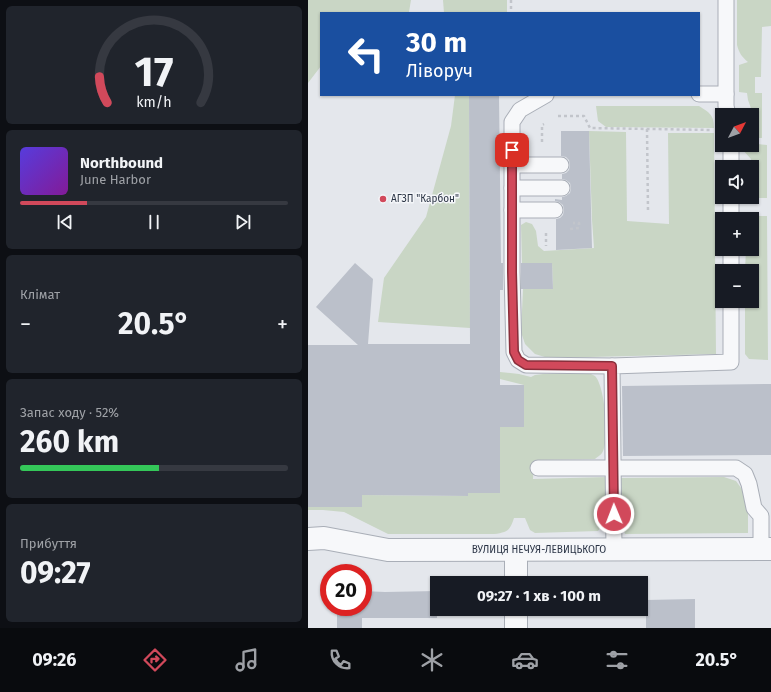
<!DOCTYPE html>
<html lang="uk">
<head>
<meta charset="utf-8">
<style>
	:root { --surface:#171b24; --page:#20242c; --text:#f1f3f6; --muted:#9ea1a6; --line:#363941; --accent:#d1495b }
	body { margin:0; font-family:"Fira Sans",sans-serif; background:var(--page); color:var(--text); height:100vh; display:flex; flex-direction:column; font-size:15px; white-space:nowrap }
	* { box-sizing:border-box; margin:0 }
	p { font-size:13px; color:var(--muted) }
	.icon { flex:none; width:22px; height:22px; fill:none; stroke:currentColor; stroke-width:2; stroke-linecap:round; stroke-linejoin:round }
	.map { position:relative; flex:1; overflow:hidden }
	.details { display:flex; flex-direction:column; gap:6px; padding:6px; background:#0d0f14; width:308px }
	.details>* { flex:none }
	.hud { position:absolute; left:12px; top:12px; width:380px; height:84px; border-radius:0px; box-shadow:0 1px 3px #0004; background:#1a4fa0; color:#fff; overflow:hidden }
	.needle { width:26px; rotate:49deg }
	.buttons { position:absolute; left:407px; top:108px; display:grid; gap:8px }
	.buttons a { display:grid; place-items:center; width:44px; height:44px; border-radius:0px; background:var(--surface); box-shadow:0 1px 3px #0004; font-size:20px }
	.speed { position:absolute; left:12px; top:564px; display:flex; gap:8px; font-size:20px; font-weight:700; text-align:center }
	.speed>* { display:grid; place-content:center; width:52px; height:52px; border-radius:50%; background:var(--surface); box-shadow:0 1px 3px #0004; line-height:1 }
	.speed .limit { border:6px solid #d22; background:#fff; color:#111 }
	.pin { position:absolute; display:grid; place-items:center; width:34px; height:34px; color:#fff; margin:-17px; border-radius:8px; box-shadow:0 2px 6px #0006 }
	.me { position:absolute; width:44px; margin:-22px; rotate:359deg; stroke-linejoin:round; filter:drop-shadow(0 0 3px #0008) }
	.turn { display:flex; align-items:center; gap:14px; height:84px; padding:0 20px; font-size:18px }
	.turn .icon { width:52px; height:52px; stroke-width:2.5 }
	.turn b { display:block; font-size:28px; line-height:34px }
	.big { font-size:30px; font-weight:700; line-height:1.1 }
	.details .card { flex:1; display:flex; flex-direction:column; justify-content:center; gap:6px; min-width:0; padding:0 14px; border-radius:6px; background:var(--page) }
	.details .dial { align-items:center; gap:0 }
	.dial svg { height:104px; overflow:visible; fill:none; stroke:var(--line); stroke-width:7; stroke-linecap:round; text-anchor:middle }
	.dial text { fill:var(--text); stroke:none }
	.song { display:flex; align-items:center; gap:12px }
	.cover { width:48px; height:48px; border-radius:6px; background:linear-gradient(135deg,hsl(250 70% 55%),hsl(290 70% 35%)) }
	.played { height:4px; border-radius:2px; background:linear-gradient(90deg,var(--accent) 25%,var(--line) 25%) }
	.keys { display:flex; justify-content:space-around; direction:ltr }
	.heat { display:flex; justify-content:space-between; align-items:center; font-size:22px; direction:ltr }
	.charge { height:6px; border-radius:3px; background:linear-gradient(90deg,#34c759 52%,var(--line) 0) }
	.trip { position:absolute; left:122px; top:576px; width:218px; height:40px; border-radius:0px; background:var(--surface); box-shadow:0 1px 3px #0004; font-weight:700; line-height:40px; text-align:center }
	.tabs { display:flex; height:64px; justify-content:space-around; align-items:center; background:#090b0e; color:var(--muted) }
	.tabs .icon { width:28px; height:28px }
	.tabs .active { color:var(--accent) }
	.tabs b { font-size:18px; color:var(--text) }
	main { display:flex; flex:1; min-height:0 }
	.map>svg:first-child { display:block }
</style>
</head>
<body>
<main>
<section class="details">
<div class="card dial"><svg viewBox="0 0 100 80">
<path d="M14 69A42 42 0 1 1 86 69"/>
<path d="M14 69A42 42 0 0 1 8 49" stroke="#d1495b"/>
<text x="50" y="56" font-size="32" font-weight="700">17</text>
<text x="50" y="72" font-size="11">km/h</text>
</svg></div>
<div class="card">
<div class="song"><i class="cover"></i><div><b>Northbound</b><p>June Harbor</p></div></div>
<div class="played"></div>
<div class="keys"><svg class="icon" aria-label="previous" viewBox="0 0 24 24"><path d="M18 5L8 12l10 7zM5 5v14"/></svg><svg class="icon" aria-label="pause" viewBox="0 0 24 24"><path d="M8 5v14M16 5v14"/></svg><svg class="icon" aria-label="next" viewBox="0 0 24 24"><path d="M6 5l10 7-10 7zM19 5v14"/></svg></div>
</div>
<div class="card"><p>Клімат</p>
<div class="heat"><a>−</a><b class="big">20.5°</b><a>+</a></div>
</div>
<div class="card"><p>Запас ходу · 52%</p><b class="big">260 km</b><div class="charge"></div></div>
<div class="card"><p>Прибуття</p><b class="big">09:27</b></div>
</section>
<div class="map">
<svg width="463" height="628" viewBox="0 0 463 628">
	<rect width="100%" height="100%" fill="#e4e7ec"/>
	<g fill="#c9d6c5">
		<polygon points="0,0 103,0 101,12 74,12 69,13 13,13 13,66 0,83"/>
		<polygon points="135,0 199,0 199,13 136,13"/>
		<path d="M429 0H463V26L454 27 453 77H447V93H454V138H450V144L459 145V198H437V197H444V177L445 176 444 175V167H440L443 159 433 148V145H444V115H442L444 111 440 100 439 93 431 92V65L440 62C434 57 431 53 429 45Z"/>
		<polygon points="147,95 161,95 162,328 70,322 76,278 118,217 143,126"/>
		<path d="M288 106H391C402 113 406 115 406 128L298 127 290 121Z"/>
		<polygon points="281,131 318,132 319,221 361,224 360,133 406,133 408,354 240,358 227,354 217,344 213,332 215,289 245,289 244,263 214,263 213,225 218,222 224,224 228,231 230,246 236,251 286,248 284,220"/>
		<polygon points="438,216 459,216 460,360 441,359 437,354 437,301 444,301 444,271 437,271 438,249 444,249 444,219 438,219"/>
		<path d="M192 372 211 374 223 377 227 375 235 374 281 373C283 374 285 375 287 376 297 386 302 441 294 453 293 455 289 457 287 459L226 460 225 479 300 477V514L297 522 290 531 227 533 222 530 217 518H206C202 531 199 532 186 534H80L36 512 15 510H0V507H54V495L159 496 160 493H192V427L216 426V385L192 379Z"/>
		<path d="M416 477 428 481 436 492 440 500V533L317 534C312 515 312 497 312 478Z"/>
	</g>
	<g fill="#bbc0ca">
		<polygon points="161,95 191,95 193,263 195,263 195,290 192,290 192,385 216,385 216,427 192,427 192,493 160,493 160,496 54,495 54,507 0,507 0,345 50,345 8,307 47,263 65,279 60,344 162,344"/>
		<polygon points="253,131 281,131 284,248 248,250 248,219 252,218 255,215 256,210 255,205 251,202 247,201 247,199 254,200 254,197 258,196 262,193 263,188 262,183 258,180 254,179 254,174 258,173 261,170 262,165 261,160 258,157 253,156"/>
		<polygon points="213,263 244,263 245,289 213,289"/>
		<polygon points="463,384 463,455 315,456 314,386"/>
		<polygon points="55,591 77,592 129,591 129,618 54,618 54,628 29,628 29,607 55,607"/>
		<polygon points="387,599 387,628 338,628 338,600"/>
	</g>
	<g fill="none" stroke-linecap="round" stroke-linejoin="round">
		<defs>
			<g id="lane">
				<polyline points="418,0 418,106 420,115"/>
				<polyline points="391,94 418,94"/>
				<polyline points="238,95 212,110 204,122 204,272 206,352 210,360 218,365 304,366"/>
				<polyline points="204,165 253,165"/>
				<polyline points="423,167 423,145"/>
				<polyline points="204,188 254,188"/>
				<polyline points="204,210 247,210"/>
				<polyline points="423,219 423,197"/>
				<polyline points="423,271 423,249"/>
				<polyline points="230,468 428,468 437,474 441,484 446,508 453,516 453,550"/>
				<polyline points="306,550 304,366 423,362 423,301"/>
			</g>
			<g id="street">
				<polyline points="0,539 16,538 80,550 463,549"/>
				<polyline points="208,550 208,583"/>
				<polyline points="208,609 208,628"/>
			</g>
		</defs>
		<use href="#lane" stroke="#a9aeb7" stroke-width="17"/>
		<use href="#street" stroke="#a9aeb7" stroke-width="24"/>
		<g stroke="#c2c5cb" stroke-width="2.5" stroke-dasharray="3 3" stroke-linecap="butt">
			<polyline points="203,0 203,13"/>
			<polyline points="250,116 276,116 282,128 404,130"/>
			<polyline points="339,129 340,211"/>
			<polyline points="234,142 234,125 236,124"/>
			<polyline points="262,229 271,228 271,223 265,223"/>
			<polyline points="238,233 238,246"/>
		</g>
		<use href="#lane" stroke="#f7f8fa" stroke-width="15"/>
		<use href="#street" stroke="#f7f8fa" stroke-width="22"/>
	</g>
	<g fill="none" stroke-linecap="round" stroke-linejoin="round">
		<defs>
			<polyline id="route" points="204,150 204,272 206,352 210,360 218,365 304,366 306,514"/>
		</defs>
		<use href="#route" stroke="#882f3b" stroke-width="10"/>
		<use href="#route" stroke="#d1495b" stroke-width="7"/>
	</g>
	<circle fill="#d1495b" stroke="#f4f6f9" stroke-width="1.5" cx="75" cy="199" r="4"/>
	<g text-anchor="middle" dominant-baseline="central" stroke-width="3" stroke-linejoin="round" paint-order="stroke">
		<g font-size="10" fill="#2b3445" stroke="#f4f6f9" text-anchor="start">
			<text x="83" y="199">АГЗП "Карбон"</text>
		</g>
		<g font-size="10" fill="#2b3445" stroke="#f4f6f9">
			<text x="231" y="550">ВУЛИЦЯ НЕЧУЯ-ЛЕВИЦЬКОГО</text>
		</g>
	</g>
</svg>
<div class="buttons">
<a><svg class="needle" viewBox="-14 -14 28 28"><path d="M0-13l5 13h-10z" fill="#e53935"/><path d="M0 13l5-13h-10z" fill="#9ea1a6"/></svg></a>
<a><svg class="icon" aria-label="sound" viewBox="0 0 24 24"><path d="M4 9h4l5-4v14l-5-4H4zM17 9q2 3 0 6"/></svg></a>
<a>+</a>
<a>−</a>
</div>
<div class="speed"><div class="limit">20</div></div>
<div class="pin" style="left:204px;top:150px;background:#d93025"><svg class="icon" aria-label="arrive" viewBox="0 0 24 24"><path d="M6 21V4h12l-3 4 3 4H6"/></svg></div>
<svg class="me" style="left:306px;top:514px" viewBox="-20 -20 40 40"><circle r="17" fill="#d1495b" stroke="#fff" stroke-width="3"/><path d="M0-11L8 9 0 5-8 9z" fill="#fff"/></svg>
<div class="trip">09:27 · 1 хв · 100 m</div>
<div class="hud">
<div class="turn"><svg class="icon" aria-label="left" viewBox="0 0 24 24"><path d="M17 20v-9H6M10 6l-5 5 5 5"/></svg><div><b>30 m</b>Ліворуч</div></div>
</div>
</div>
</main>
<nav class="tabs">
<b>09:26</b>
<svg class="icon active" aria-label="directions" viewBox="0 0 24 24"><path d="M12 3l9 9-9 9-9-9zM9 14v-3h6M13 9l2 2-2 2"/></svg>
<svg class="icon" aria-label="music" viewBox="0 0 24 24"><path d="M9 18V5l10-2v13"/><circle cx="6" cy="18" r="3"/><circle cx="16" cy="16" r="3"/></svg>
<svg class="icon" aria-label="phone" viewBox="0 0 24 24"><path d="M5 4h4l2 5-3 2q2 4 5 5l2-3 5 2v4C11 20 4 13 5 4z"/></svg>
<svg class="icon" aria-label="climate" viewBox="0 0 24 24"><path d="M12 3v18M4 7l16 10M4 17L20 7"/></svg>
<svg class="icon" aria-label="car" viewBox="0 0 24 24"><path d="M5 17H2v-5l4-1 3-4h7l3 4 3 1v5h-3M9 17h6M6 11h13"/><circle cx="7" cy="17" r="2"/><circle cx="17" cy="17" r="2"/></svg>
<svg class="icon" aria-label="filters" viewBox="0 0 24 24"><path d="M4 7h16M4 17h16"/><circle cx="9" cy="7" r="2"/><circle cx="15" cy="17" r="2"/></svg>
<b>20.5°</b>
</nav>
</body>
</html>
